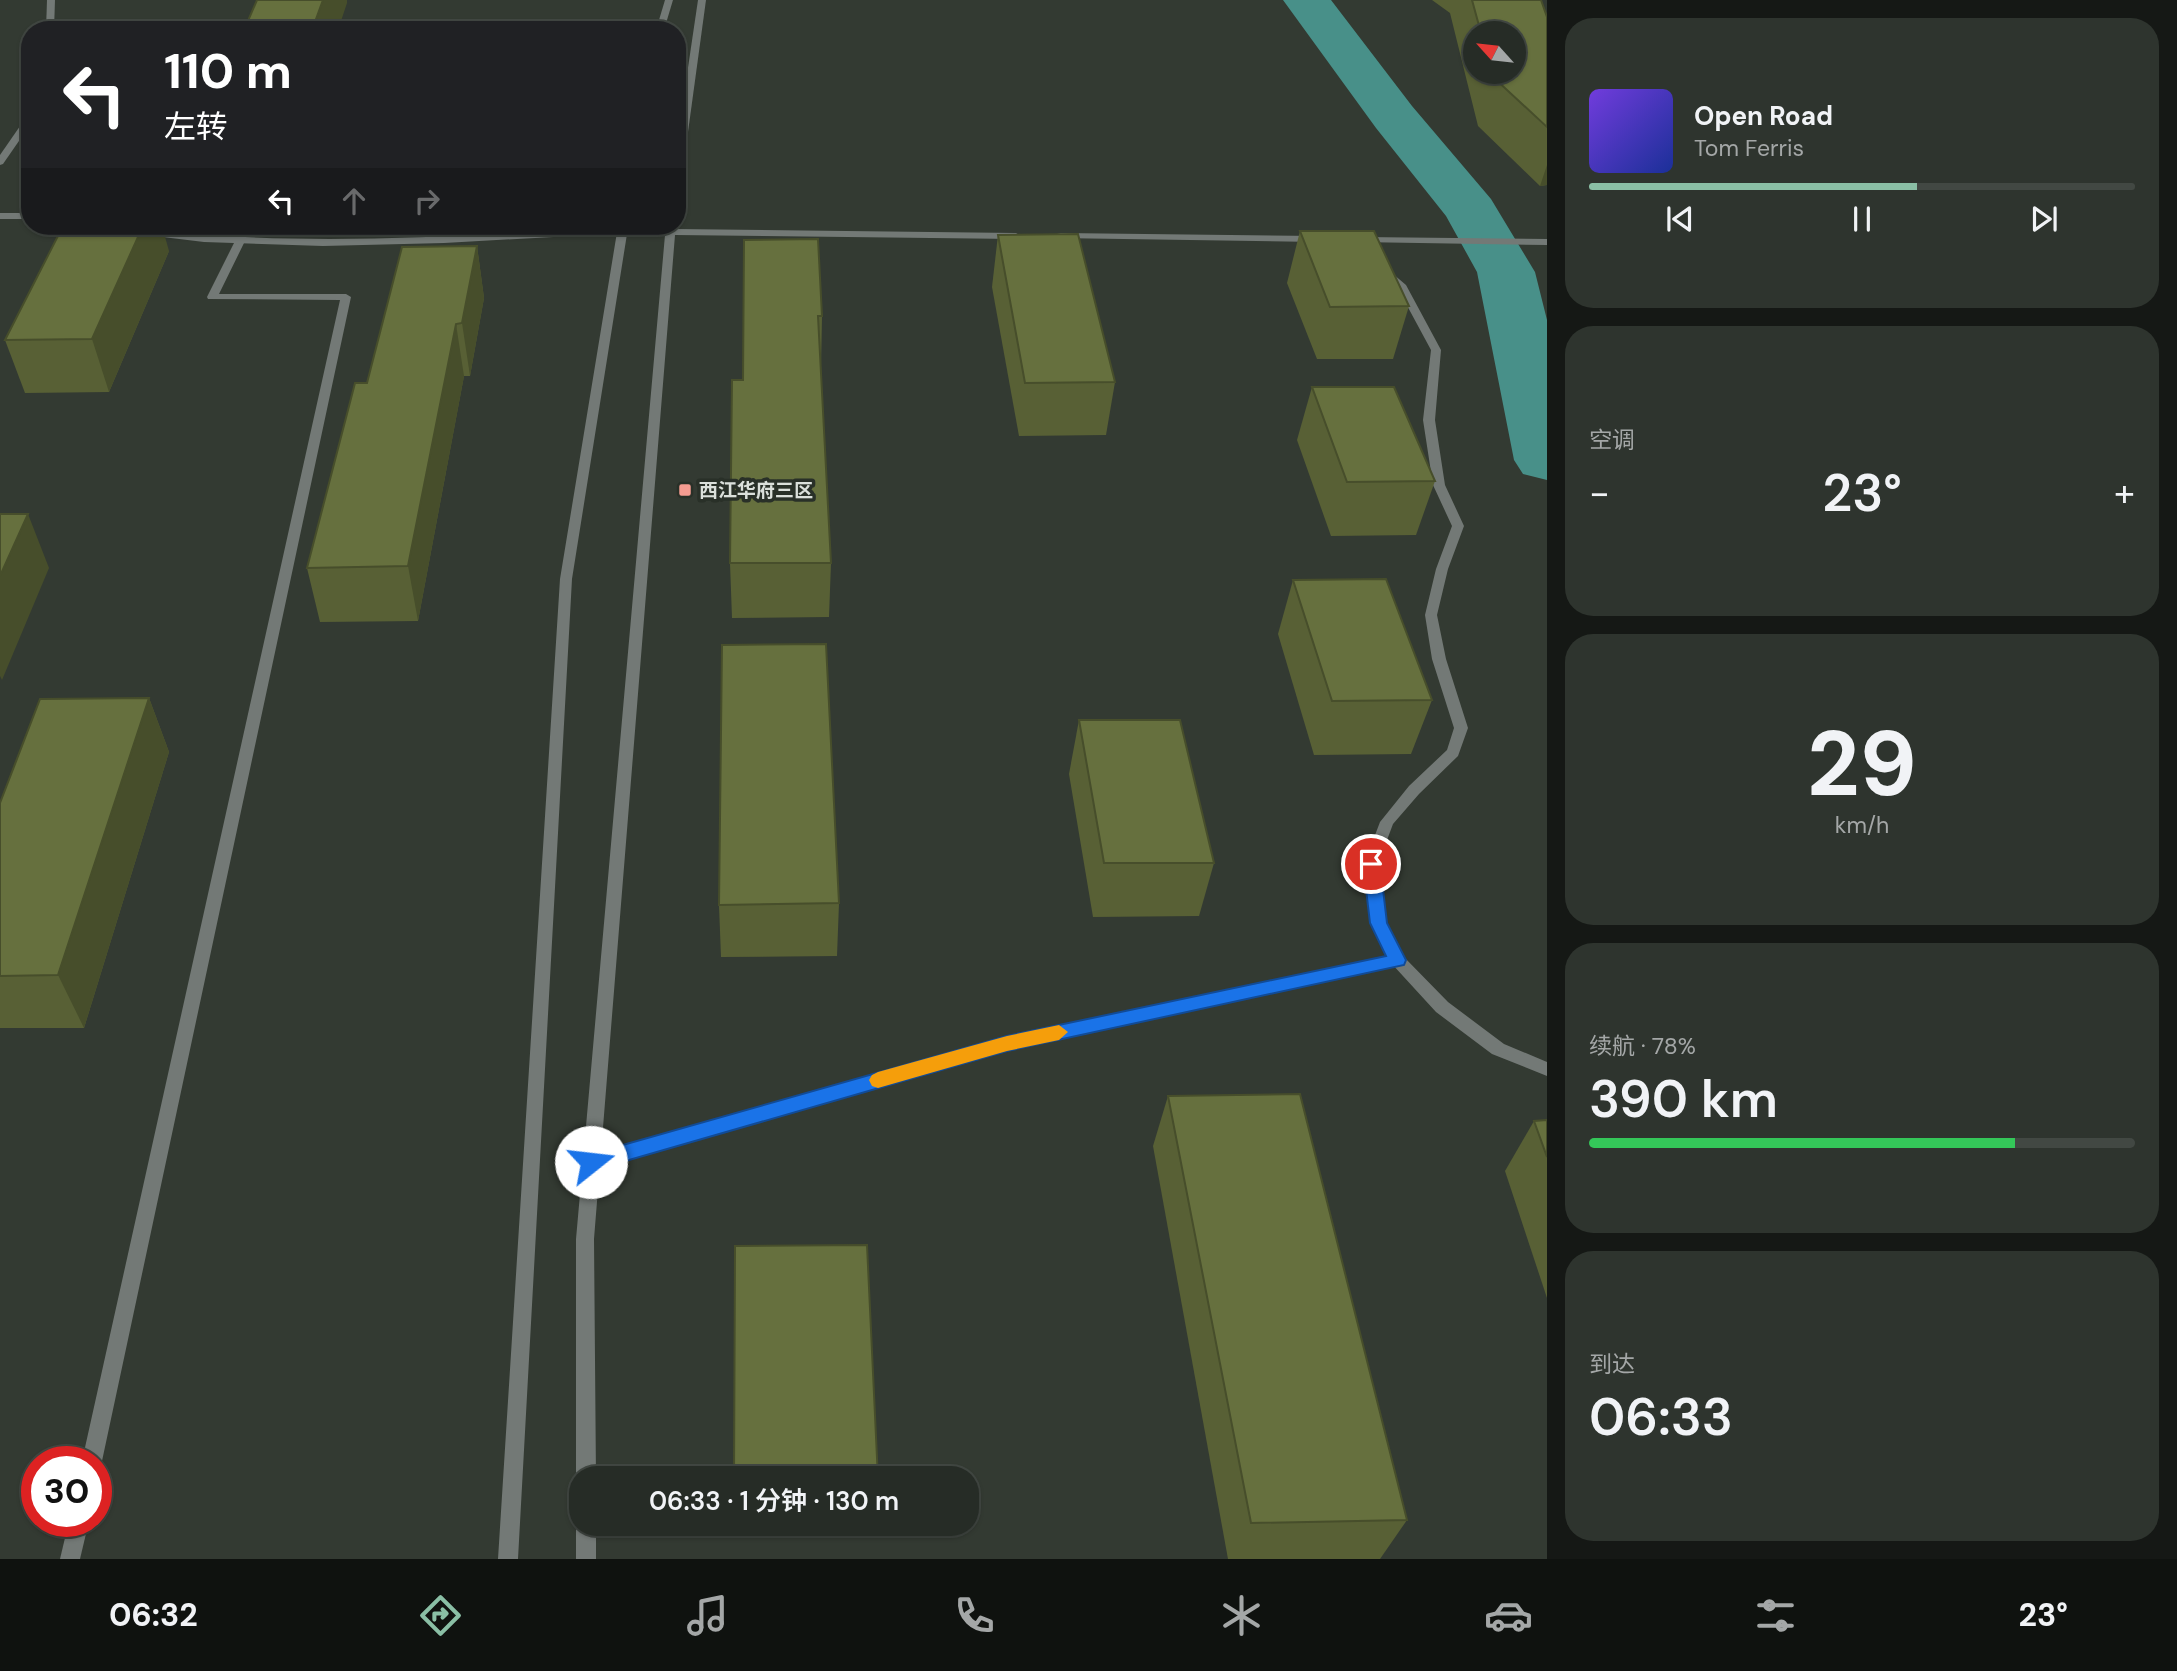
<!DOCTYPE html>
<html lang="zh">
<head>
<meta charset="utf-8">
<style>
	:root { --surface:#262c26; --page:#2e342e; --text:#f1f3f6; --muted:#a4a7a7; --line:#424843; --accent:#8abfa5 }
	body { margin:0; font-family:"DM Sans","Noto Sans SC",sans-serif; background:var(--page); color:var(--text); height:100vh; display:flex; flex-direction:column; font-size:26px; white-space:nowrap }
	* { box-sizing:border-box; margin:0 }
	p { font-size:23px; color:var(--muted) }
	.icon { flex:none; width:38px; height:38px; fill:none; stroke:currentColor; stroke-width:2; stroke-linecap:round; stroke-linejoin:round }
	.map { position:relative; flex:1; overflow:hidden }
	.sheet { display:flex; flex-direction:column; gap:18px; padding:18px; background:#151815; width:630px }
	.sheet>* { flex:none }
	.banner { position:absolute; left:21px; top:21px; width:665px; height:214px; border-radius:28px; box-shadow:0 2px 5px #0004,0 0 0 2px var(--line); background:#202124; color:#fff; overflow:hidden }
	.needle { width:46px; rotate:297deg }
	.controls { position:absolute; left:1463px; top:21px; display:grid; gap:14px }
	.controls a { display:grid; place-items:center; width:63px; height:63px; border-radius:50%; background:var(--surface); box-shadow:0 2px 5px #0004,0 0 0 2px var(--line); font-size:35px }
	.speed { position:absolute; left:21px; top:1446px; display:flex; gap:14px; font-size:35px; font-weight:700; text-align:center }
	.speed>* { display:grid; place-content:center; width:91px; height:91px; border-radius:50%; background:var(--surface); box-shadow:0 2px 5px #0004,0 0 0 2px var(--line); line-height:1 }
	.speed .limit { border:10px solid #d22; background:#fff; color:#111 }
	.pin { position:absolute; display:grid; place-items:center; width:60px; height:60px; color:#fff; margin:-30px; border:4px solid #fff; border-radius:50%; box-shadow:0 2px 7px #0007 }
	.me { position:absolute; width:77px; margin:-38px; rotate:74deg; stroke-linejoin:round; filter:drop-shadow(0 0 5px #0008) }
	.turn { display:flex; align-items:center; gap:24px; height:147px; padding:0 28px; font-size:32px }
	.turn .icon { width:91px; height:91px; stroke-width:2.5 }
	.turn b { display:block; font-size:49px; line-height:60px }
	.lanes { display:flex; align-items:center; height:66px; padding:0 28px; background:#0003; justify-content:center; gap:35px; direction:ltr }
	.lanes .off { opacity:.35 }
	.big { font-size:52px; font-weight:600; line-height:1.1 }
	.sheet .tile { flex:1; display:flex; flex-direction:column; justify-content:center; gap:10px; min-width:0; padding:0 24px; border-radius:28px; background:var(--page) }
	.sheet .dial { align-items:center; gap:0 }
	.dial b { font-size:91px; line-height:1 }
	.song { display:flex; align-items:center; gap:21px }
	.cover { width:84px; height:84px; border-radius:10px; background:linear-gradient(135deg,hsl(260 70% 55%),hsl(230 70% 35%)) }
	.played { height:7px; border-radius:4px; background:linear-gradient(90deg,var(--accent) 60%,var(--line) 60%) }
	.keys { display:flex; justify-content:space-around; direction:ltr }
	.heat { display:flex; justify-content:space-between; align-items:center; font-size:38px; direction:ltr }
	.charge { height:10px; border-radius:5px; background:linear-gradient(90deg,#34c759 78%,var(--line) 0) }
	.trip { position:absolute; left:569px; top:1466px; width:410px; height:70px; border-radius:28px; background:var(--surface); box-shadow:0 2px 5px #0004,0 0 0 2px var(--line); font-weight:600; line-height:70px; text-align:center }
	.dock { display:flex; height:112px; justify-content:space-around; align-items:center; background:#0f120f; color:var(--muted) }
	.dock .icon { width:49px; height:49px }
	.dock .on { color:var(--accent) }
	.dock b { font-size:32px; color:var(--text) }
	main { display:flex; flex:1; min-height:0 }
	.map>svg:first-child { display:block }
</style>
</head>
<body>
<main>
<div class="map">
<svg width="1547" height="1559" viewBox="0 0 1547 1559">
	<rect width="100%" height="100%" fill="#333a32"/>
	<g fill="none" stroke-linecap="round" stroke-linejoin="round">
		<polygon fill="#489089" fill-rule="evenodd" points="1283,0 1331,0 1412,106 1491,199 1535,272 1547,320 1547,480 1523,474 1514,460 1477,272 1446,216 1376,128"/>
		<g fill="#737976" fill-rule="evenodd">
			<polygon points="47,0 55,0 54,30 46,30"/>
			<polygon points="30,115 30,125 3,164 0,165 0,155 27,116"/>
			<polygon points="240,238 245,241 219,294 346,294 351,297 102,1461 96,1469 96,1461 82,1461 340,300 208,299 207,297 235,241"/>
			<polygon points="1386,268 1406,285 1441,350 1435,420 1445,485 1464,526 1448,569 1437,615 1446,659 1468,728 1458,756 1419,794 1393,824 1378,864 1387,923 1403,956 1448,1002 1504,1044 1547,1062 1547,1076 1492,1054 1436,1012 1392,964 1371,923 1364,864 1380,822 1409,786 1447,750 1454,728 1432,659 1425,615 1436,569 1452,526 1433,485 1423,420 1431,350 1397,287 1381,271"/>
			<polygon points="69,1521 89,1521 80,1559 60,1559"/>
		</g>
		<g fill="#737976" fill-rule="evenodd">
			<rect x="0" y="213" width="30" height="6"/>
			<path d="M622 228 627 231 626 233 444 243 323 246 204 242 146 235 141 232 146 229C305 248 463 235 622 228Z"/>
			<polygon points="1397,954 1402,956 1405,960 1402,964 1397,966 1007,1050 591,1169 585,1167 583,1162 585,1157 591,1155 1007,1036"/>
		</g>
		<g fill="#737976" fill-rule="evenodd">
			<polygon points="665,0 673,0 664,30 656,30"/>
			<polygon points="698,0 706,0 682,176 677,179 677,142"/>
			<polygon points="618,226 628,226 628,228 666,229 666,226 676,226 676,229 1016,233 1021,236 1016,239 675,235 594,1239 596,1479 581,1479 581,1487 576,1479 576,1239 665,235 627,234 572,579 518,1559 498,1559 560,579"/>
			<polygon points="1061,233 1317,236 1322,239 1317,242 1057,238 1057,234"/>
			<polygon points="1362,237 1547,239 1547,245 1358,242 1358,238"/>
			<polygon points="581,1516 581,1524 596,1524 596,1559 576,1559 576,1524"/>
		</g>
	</g>
	<g fill="#586035" fill-rule="evenodd">
		<path d="M1432 0H1541L1547 17V185L1540 186 1478 126 1450 13ZM1475 33H1514V72H1475Z"/>
		<polygon points="1300,231 1409,306 1393,359 1317,359 1287,283"/>
		<polygon points="998,235 1115,382 1106,435 1019,436 992,287"/>
		<polygon points="744,240 822,316 821,368 831,563 829,617 732,618 730,563 743,380"/>
		<polygon points="477,246 484,298 470,376 464,376 418,621 320,622 307,568"/>
		<polygon points="169,251 109,392 25,393 5,340"/>
		<polygon points="1312,387 1435,481 1416,535 1331,536 1297,440"/>
		<polygon points="1293,580 1432,700 1411,754 1314,755 1278,634"/>
		<polygon points="149,698 169,752 84,1028 0,1028 0,803"/>
		<polygon points="1079,720 1214,863 1199,916 1093,917 1069,774"/>
		<polygon points="839,903 837,956 721,957 719,905"/>
		<polygon points="1168,1096 1407,1520 1380,1559 1228,1559 1153,1146"/>
		<polygon points="1547,1120 1547,1298 1505,1171 1534,1121"/>
		<polygon points="735,1524 874,1524 874,1529 735,1531"/>
	</g>
	<g fill="#474e2b">
		<polygon points="323,0 347,0 347,3 338,30 312,30"/>
		<polygon points="1547,165 1547,185 1540,186"/>
		<polygon points="143,226 162,226 169,251 109,392 92,339"/>
		<polygon points="477,246 484,298 470,376 462,323"/>
		<polygon points="456,324 464,376 418,621 408,566"/>
		<polygon points="28,514 49,568 2,680 0,676 0,576"/>
		<polygon points="149,698 169,752 84,1028 58,975"/>
	</g>
	<g fill="#66703e" stroke="#474e2b" stroke-width="2">
		<polygon points="257,0 323,0 312,30 244,30"/>
		<polygon points="1472,0 1541,0 1547,17 1547,127 1493,77 1492,72 1514,72 1514,33 1481,33"/>
		<polygon points="63,226 143,226 92,339 5,340"/>
		<polygon points="1300,231 1374,231 1409,306 1330,307"/>
		<polygon points="1078,234 1115,382 1025,383 998,235"/>
		<polygon points="818,239 822,316 818,316 831,563 730,563 732,380 743,380 744,240"/>
		<polygon points="477,246 462,323 456,324 408,566 307,568 355,383 367,383 402,247"/>
		<polygon points="1312,387 1394,387 1435,481 1347,482"/>
		<polygon points="0,514 28,514 0,576"/>
		<polygon points="1386,579 1432,700 1332,701 1293,580"/>
		<polygon points="826,644 839,903 719,905 722,645"/>
		<polygon points="149,698 58,975 0,976 0,803 40,699"/>
		<polygon points="1079,720 1180,720 1214,863 1104,863"/>
		<polygon points="1300,1094 1407,1520 1251,1523 1168,1096"/>
		<polygon points="1547,1120 1547,1157 1534,1121"/>
		<polygon points="867,1245 878,1479 734,1479 735,1246"/>
	</g>
	<polygon fill="#1a73e8" stroke="#114b97" stroke-width="2" points="1371,858 1380,864 1387,923 1406,960 1404,965 1007,1051 591,1171 584,1168 581,1162 584,1156 591,1154 1007,1036 1386,956 1370,923 1363,864"/>
	<polygon fill="#f59e0b" points="1059,1025 1068,1032 1059,1040 1007,1051 878,1088 872,1086 869,1080 872,1075 878,1072 1007,1036"/>
	<rect fill="#f59c91" stroke="#293028" stroke-width="2.5" x="678" y="483" width="14" height="14" rx="3.5"/>
	<g text-anchor="middle" dominant-baseline="central" stroke-width="7" stroke-linejoin="round" paint-order="stroke">
		<g font-size="19" font-weight="bold" fill="#dbe0db" stroke="#293028" text-anchor="start">
			<text x="699" y="490">西江华府三区</text>
		</g>
	</g>
</svg>
<div class="controls">
<a><svg class="needle" viewBox="-14 -14 28 28"><path d="M0-13l5 13h-10z" fill="#e53935"/><path d="M0 13l5-13h-10z" fill="#a4a7a7"/></svg></a>
</div>
<div class="speed"><div class="limit">30</div></div>
<div class="pin" style="left:1371px;top:864px;background:#d93025"><svg class="icon" aria-label="arrive" viewBox="0 0 24 24"><path d="M6 21V4h12l-3 4 3 4H6"/></svg></div>
<svg class="me" style="left:591px;top:1162px" viewBox="-20 -20 40 40"><circle r="19" fill="#fff"/><path d="M0-13L10 11 0 6-10 11z" fill="#1a73e8"/></svg>
<div class="trip">06:33 · 1 分钟 · 130 m</div>
<div class="banner">
<div class="turn"><svg class="icon" aria-label="left" viewBox="0 0 24 24"><path d="M17 20v-9H6M10 6l-5 5 5 5"/></svg><div><b>110 m</b>左转</div></div>
<div class="lanes"><svg class="icon" aria-label="left" viewBox="0 0 24 24"><path d="M17 20v-9H6M10 6l-5 5 5 5"/></svg><svg class="icon off" aria-label="ahead" viewBox="0 0 24 24"><path d="M12 20V5M6 11l6-6 6 6"/></svg><svg class="icon off" aria-label="right" viewBox="0 0 24 24"><path d="M7 20v-9h11M14 6l5 5-5 5"/></svg></div>
</div>
</div>
<section class="sheet">
<div class="tile">
<div class="song"><i class="cover"></i><div><b>Open Road</b><p>Tom Ferris</p></div></div>
<div class="played"></div>
<div class="keys"><svg class="icon" aria-label="previous" viewBox="0 0 24 24"><path d="M18 5L8 12l10 7zM5 5v14"/></svg><svg class="icon" aria-label="pause" viewBox="0 0 24 24"><path d="M8 5v14M16 5v14"/></svg><svg class="icon" aria-label="next" viewBox="0 0 24 24"><path d="M6 5l10 7-10 7zM19 5v14"/></svg></div>
</div>
<div class="tile"><p>空调</p>
<div class="heat"><a>−</a><b class="big">23°</b><a>+</a></div>
</div>
<div class="tile dial"><b>29</b><p>km/h</p></div>
<div class="tile"><p>续航 · 78%</p><b class="big">390 km</b><div class="charge"></div></div>
<div class="tile"><p>到达</p><b class="big">06:33</b></div>
</section>
</main>
<nav class="dock">
<b>06:32</b>
<svg class="icon on" aria-label="directions" viewBox="0 0 24 24"><path d="M12 3l9 9-9 9-9-9zM9 14v-3h6M13 9l2 2-2 2"/></svg>
<svg class="icon" aria-label="music" viewBox="0 0 24 24"><path d="M9 18V5l10-2v13"/><circle cx="6" cy="18" r="3"/><circle cx="16" cy="16" r="3"/></svg>
<svg class="icon" aria-label="phone" viewBox="0 0 24 24"><path d="M5 4h4l2 5-3 2q2 4 5 5l2-3 5 2v4C11 20 4 13 5 4z"/></svg>
<svg class="icon" aria-label="climate" viewBox="0 0 24 24"><path d="M12 3v18M4 7l16 10M4 17L20 7"/></svg>
<svg class="icon" aria-label="car" viewBox="0 0 24 24"><path d="M5 17H2v-5l4-1 3-4h7l3 4 3 1v5h-3M9 17h6M6 11h13"/><circle cx="7" cy="17" r="2"/><circle cx="17" cy="17" r="2"/></svg>
<svg class="icon" aria-label="filters" viewBox="0 0 24 24"><path d="M4 7h16M4 17h16"/><circle cx="9" cy="7" r="2"/><circle cx="15" cy="17" r="2"/></svg>
<b>23°</b>
</nav>
</body>
</html>
